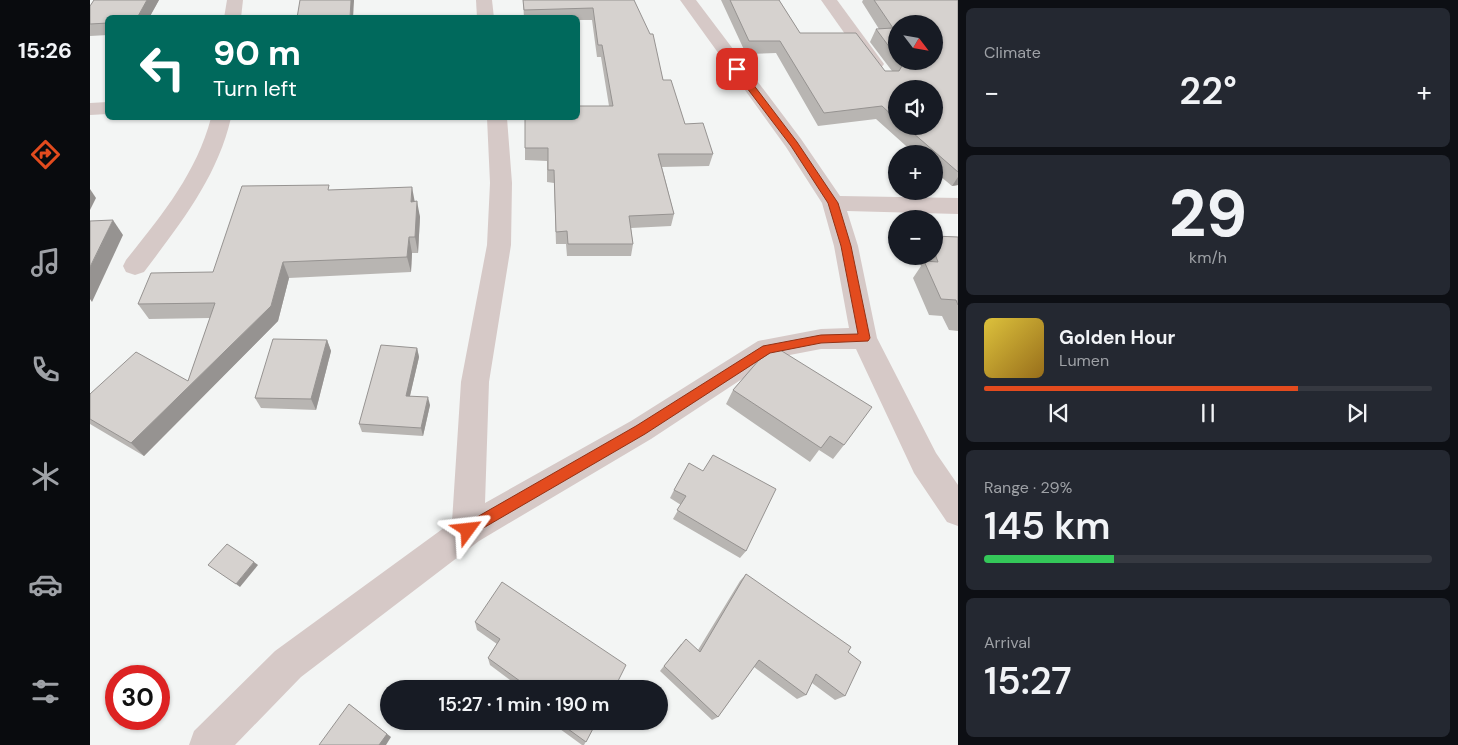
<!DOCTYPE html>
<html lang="en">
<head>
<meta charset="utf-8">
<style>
	:root { --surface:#171b24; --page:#242831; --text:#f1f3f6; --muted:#9ea1a6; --line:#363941; --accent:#e34b1e }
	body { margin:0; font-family:"DM Sans",sans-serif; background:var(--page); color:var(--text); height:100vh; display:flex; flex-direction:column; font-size:19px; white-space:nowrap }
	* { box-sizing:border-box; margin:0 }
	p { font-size:16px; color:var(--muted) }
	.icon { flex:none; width:28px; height:28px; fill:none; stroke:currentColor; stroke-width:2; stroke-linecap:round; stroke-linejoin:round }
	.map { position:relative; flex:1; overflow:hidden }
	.sheet { display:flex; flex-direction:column; gap:8px; padding:8px; background:#0d0f14; width:500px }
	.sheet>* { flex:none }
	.top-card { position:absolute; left:15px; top:15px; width:475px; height:105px; border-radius:8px; box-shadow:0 1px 4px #0004; background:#00695c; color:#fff; overflow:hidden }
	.needle { width:32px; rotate:121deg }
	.tools { position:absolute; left:798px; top:15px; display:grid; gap:10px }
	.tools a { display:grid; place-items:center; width:55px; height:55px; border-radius:50%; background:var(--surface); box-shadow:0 1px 4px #0004; font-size:25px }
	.speed { position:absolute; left:15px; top:665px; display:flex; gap:10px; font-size:25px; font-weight:700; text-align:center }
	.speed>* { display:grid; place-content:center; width:65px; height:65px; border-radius:50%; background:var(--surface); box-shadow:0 1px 4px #0004; line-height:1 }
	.speed .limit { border:8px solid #d22; background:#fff; color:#111 }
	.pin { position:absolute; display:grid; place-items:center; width:42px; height:42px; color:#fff; margin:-21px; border-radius:10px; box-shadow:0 2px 8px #0006 }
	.me { position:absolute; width:55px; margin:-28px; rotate:60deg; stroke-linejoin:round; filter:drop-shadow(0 0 4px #0008) }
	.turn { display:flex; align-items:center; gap:18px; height:105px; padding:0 25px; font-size:22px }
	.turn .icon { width:65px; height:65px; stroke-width:2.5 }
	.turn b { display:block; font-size:35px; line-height:42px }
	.big { font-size:38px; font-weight:600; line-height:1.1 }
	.sheet .widget { flex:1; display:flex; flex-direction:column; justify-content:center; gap:8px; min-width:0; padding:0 18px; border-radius:8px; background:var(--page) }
	.sheet .dial { align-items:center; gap:0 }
	.dial b { font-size:65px; line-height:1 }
	.song { display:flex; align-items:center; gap:15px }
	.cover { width:60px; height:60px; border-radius:8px; background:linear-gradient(135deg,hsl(50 70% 55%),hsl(40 70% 35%)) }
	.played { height:5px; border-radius:2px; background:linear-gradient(90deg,var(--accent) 70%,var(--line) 70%) }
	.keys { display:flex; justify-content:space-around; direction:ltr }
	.heat { display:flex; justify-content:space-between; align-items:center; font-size:28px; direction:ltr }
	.charge { height:8px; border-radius:4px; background:linear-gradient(90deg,#34c759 29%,var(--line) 0) }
	.trip { position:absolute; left:290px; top:680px; width:288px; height:50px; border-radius:25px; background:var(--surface); box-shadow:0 1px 4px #0004; font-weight:600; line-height:50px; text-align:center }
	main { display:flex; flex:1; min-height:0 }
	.menu { display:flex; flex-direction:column; width:90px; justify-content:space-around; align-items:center; background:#090b0e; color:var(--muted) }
	.menu .icon { width:35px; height:35px }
	.menu .active { color:var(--accent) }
	.menu b { font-size:22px; color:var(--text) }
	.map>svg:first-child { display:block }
</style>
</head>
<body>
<main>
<nav class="menu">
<b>15:26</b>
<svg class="icon active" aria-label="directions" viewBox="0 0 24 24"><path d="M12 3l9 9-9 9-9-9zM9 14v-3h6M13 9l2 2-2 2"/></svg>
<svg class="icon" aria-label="music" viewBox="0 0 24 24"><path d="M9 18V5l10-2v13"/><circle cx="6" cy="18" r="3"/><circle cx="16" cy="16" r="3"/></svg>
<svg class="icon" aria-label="phone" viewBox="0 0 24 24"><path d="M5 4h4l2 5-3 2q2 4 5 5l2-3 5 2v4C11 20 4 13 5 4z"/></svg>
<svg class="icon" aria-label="climate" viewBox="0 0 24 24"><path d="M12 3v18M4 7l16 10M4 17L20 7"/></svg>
<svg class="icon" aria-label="car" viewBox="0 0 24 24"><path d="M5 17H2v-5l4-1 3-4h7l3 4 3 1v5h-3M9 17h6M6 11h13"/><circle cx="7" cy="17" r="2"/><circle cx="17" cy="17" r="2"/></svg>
<svg class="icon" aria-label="filters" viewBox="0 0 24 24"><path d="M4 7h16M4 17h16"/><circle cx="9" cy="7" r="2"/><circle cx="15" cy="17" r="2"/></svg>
</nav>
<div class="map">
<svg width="868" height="745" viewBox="0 0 868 745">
	<rect width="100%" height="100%" fill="#f3f5f4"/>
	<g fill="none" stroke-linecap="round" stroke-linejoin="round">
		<g fill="#d6c9c7" fill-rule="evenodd">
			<polygon points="137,0 153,0 151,18 134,18"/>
			<polygon points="386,0 402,0 404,18 387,18"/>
			<polygon points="590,0 606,0 711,139 750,196 868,198 868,214 757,211 768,246 787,338 846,453 868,485 868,526 857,522 824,473 766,349 731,349 684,358 561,439 389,541 211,677 145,745 99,745 104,731 185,651 362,522 371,382 397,245 400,183 397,118 417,118 422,183 421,245 399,382 395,503 541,421 668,341 731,329 759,328 744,246 732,203 696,147"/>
			<polygon points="731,0 747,0 794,64 791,68 779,68"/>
			<polygon points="18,102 18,114 0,115 0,103"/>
			<path d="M121 118H141C127 178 90 224 54 272L45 275 36 272 33 266 36 260C72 215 106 174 121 118Z"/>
		</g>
	</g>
	<g fill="#b8b5b2" fill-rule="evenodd">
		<polygon points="4,0 69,0 59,18 18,18 18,35 0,36 0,6"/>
		<polygon points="433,0 544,0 573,80 595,124 623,154 619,166 572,167 584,214 581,226 541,228 543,244 541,256 477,256 476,244 466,244 464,183 457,182 457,161 435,160 435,118 519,106 511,57 507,57 502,20 488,20 488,18 434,18"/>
		<path d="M631 0H689L710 33 795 71H802L780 42 786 29H789L772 2 773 0H868V185L862 186 844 171V154H825L786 119 728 126 686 53 656 54ZM806 24 844 61H806ZM806 89 844 126H806Z"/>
		<polygon points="241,190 325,201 330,217 328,253 322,253 321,272 199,278 188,321 54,456 0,424 0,394 98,381 120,318 59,319 48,304 123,272"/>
		<polygon points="844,236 868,237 868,331 859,330 852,316 839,315 823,278 831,266 827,256 844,256"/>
		<polygon points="237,340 241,351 226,410 171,408 165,398"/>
		<polygon points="327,348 329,357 320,396 340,405 333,436 272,432 269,424"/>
		<polygon points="669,360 754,445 743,459 729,450 720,462 636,404 643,390"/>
		<polygon points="599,463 656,551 650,558 583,519 591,505 580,498 584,490"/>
		<polygon points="656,574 758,652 755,696 745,700 722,683 716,695 707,699 664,667 628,717 622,720 570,671 591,644 608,650 650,581"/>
		<polygon points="385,622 524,689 432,689 400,665 398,658 407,644 387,630"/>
		<polygon points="459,721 507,721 494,745 492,745"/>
	</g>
	<g fill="#969391">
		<polygon points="57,0 69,0 59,18 47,18"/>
		<polygon points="261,0 264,0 264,1 263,18 260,18"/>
		<polygon points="868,177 868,185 862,186"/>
		<polygon points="322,187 325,203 321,202"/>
		<polygon points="0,189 6,198 0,210"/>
		<polygon points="327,201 330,217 328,253 325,237"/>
		<polygon points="23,220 33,235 2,302 0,299 0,267"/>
		<polygon points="319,237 322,253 321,272 317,257"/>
		<polygon points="193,262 199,278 188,321 54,456 41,443 181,306"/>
		<polygon points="237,340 241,351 226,410 221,399"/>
		<polygon points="327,348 329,357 318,404 316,396"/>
		<polygon points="338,397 340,405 333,436 331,428"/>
		<polygon points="164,562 168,565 150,587 146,584"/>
		<polygon points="259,704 301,737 296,745 289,745"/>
	</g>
	<g fill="#d6d2cf" stroke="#969391">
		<polygon points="4,0 57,0 47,18 18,18 18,23 0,24 0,6"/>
		<polygon points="210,0 261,0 260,18 207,18"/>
		<polygon points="433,0 544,0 560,34 563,34 573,80 581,80 595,124 613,123 623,154 568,154 584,214 539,216 543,244 478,244 477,231 466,232 464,170 458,170 458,148 435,148 435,118 488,118 488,106 523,106 512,45 508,45 503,8 434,10"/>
		<polygon points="640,0 689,0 710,33 766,33 795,71 809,71 813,64 810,61 844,61 844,24 806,24 806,56 786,29 803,28 784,0 868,0 868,172 815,126 844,126 844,89 806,89 806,119 792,106 734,113 690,41 659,41"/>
		<polygon points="239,185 238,190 322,187 321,202 327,201 325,237 319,237 317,257 193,262 181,306 41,443 0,419 0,394 46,352 98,381 125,303 48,304 61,273 123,272 152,186"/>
		<polygon points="23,220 0,267 0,221"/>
		<polygon points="844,236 868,237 868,305 866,300 851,299 834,261 848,262 844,251"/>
		<polygon points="183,339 237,340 221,399 165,398"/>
		<polygon points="291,345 327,348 316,396 338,397 331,428 269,424"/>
		<polygon points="687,348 782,407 754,445 740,436 731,448 643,390 669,360"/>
		<polygon points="623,455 686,489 656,551 587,510 596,496 584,490 599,463 613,471"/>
		<polygon points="137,544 164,562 146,584 118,565"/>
		<polygon points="656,574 761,647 758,652 771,662 755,696 726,674 716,695 669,660 628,717 574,666 596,639 610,652"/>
		<polygon points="412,582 536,665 524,689 441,689 398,658 410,639 385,622"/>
		<polygon points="259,704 297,734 289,745 229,745"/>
		<polygon points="467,721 507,721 496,742"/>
	</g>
	<polygon fill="#e34b1e" stroke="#943114" points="644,67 650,67 707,142 748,203 761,246 780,338 778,341 731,343 680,353 555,434 383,534 378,536 373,534 371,530 373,525 546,426 673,346 731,335 768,334 751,246 738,203 701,146 644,71"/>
</svg>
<div class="tools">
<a><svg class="needle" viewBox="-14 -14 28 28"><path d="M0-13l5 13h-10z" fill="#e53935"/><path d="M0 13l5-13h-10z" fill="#9ea1a6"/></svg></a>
<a><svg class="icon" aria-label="sound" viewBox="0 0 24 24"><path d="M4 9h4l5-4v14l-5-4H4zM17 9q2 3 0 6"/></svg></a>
<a>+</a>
<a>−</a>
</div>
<div class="speed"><div class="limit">30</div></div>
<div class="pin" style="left:647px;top:69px;background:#d93025"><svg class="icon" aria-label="arrive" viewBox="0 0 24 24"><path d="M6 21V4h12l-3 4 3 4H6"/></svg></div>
<svg class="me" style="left:378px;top:530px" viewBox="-20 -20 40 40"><path d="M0-17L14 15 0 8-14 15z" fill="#e34b1e" stroke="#fff" stroke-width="4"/></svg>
<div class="trip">15:27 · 1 min · 190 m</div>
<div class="top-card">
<div class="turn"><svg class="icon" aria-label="left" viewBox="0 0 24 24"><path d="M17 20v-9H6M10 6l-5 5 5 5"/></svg><div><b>90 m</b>Turn left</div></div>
</div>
</div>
<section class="sheet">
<div class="widget"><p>Climate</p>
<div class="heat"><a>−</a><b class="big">22°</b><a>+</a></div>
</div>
<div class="widget dial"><b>29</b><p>km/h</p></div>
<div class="widget">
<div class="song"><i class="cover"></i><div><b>Golden Hour</b><p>Lumen</p></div></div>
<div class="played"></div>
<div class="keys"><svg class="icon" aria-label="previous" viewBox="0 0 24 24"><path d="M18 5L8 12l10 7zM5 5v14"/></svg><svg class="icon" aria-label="pause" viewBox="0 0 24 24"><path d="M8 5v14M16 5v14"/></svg><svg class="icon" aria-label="next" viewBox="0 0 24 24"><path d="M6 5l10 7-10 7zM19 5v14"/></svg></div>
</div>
<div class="widget"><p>Range · 29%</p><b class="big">145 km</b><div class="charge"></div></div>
<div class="widget"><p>Arrival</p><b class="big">15:27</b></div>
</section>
</main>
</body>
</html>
